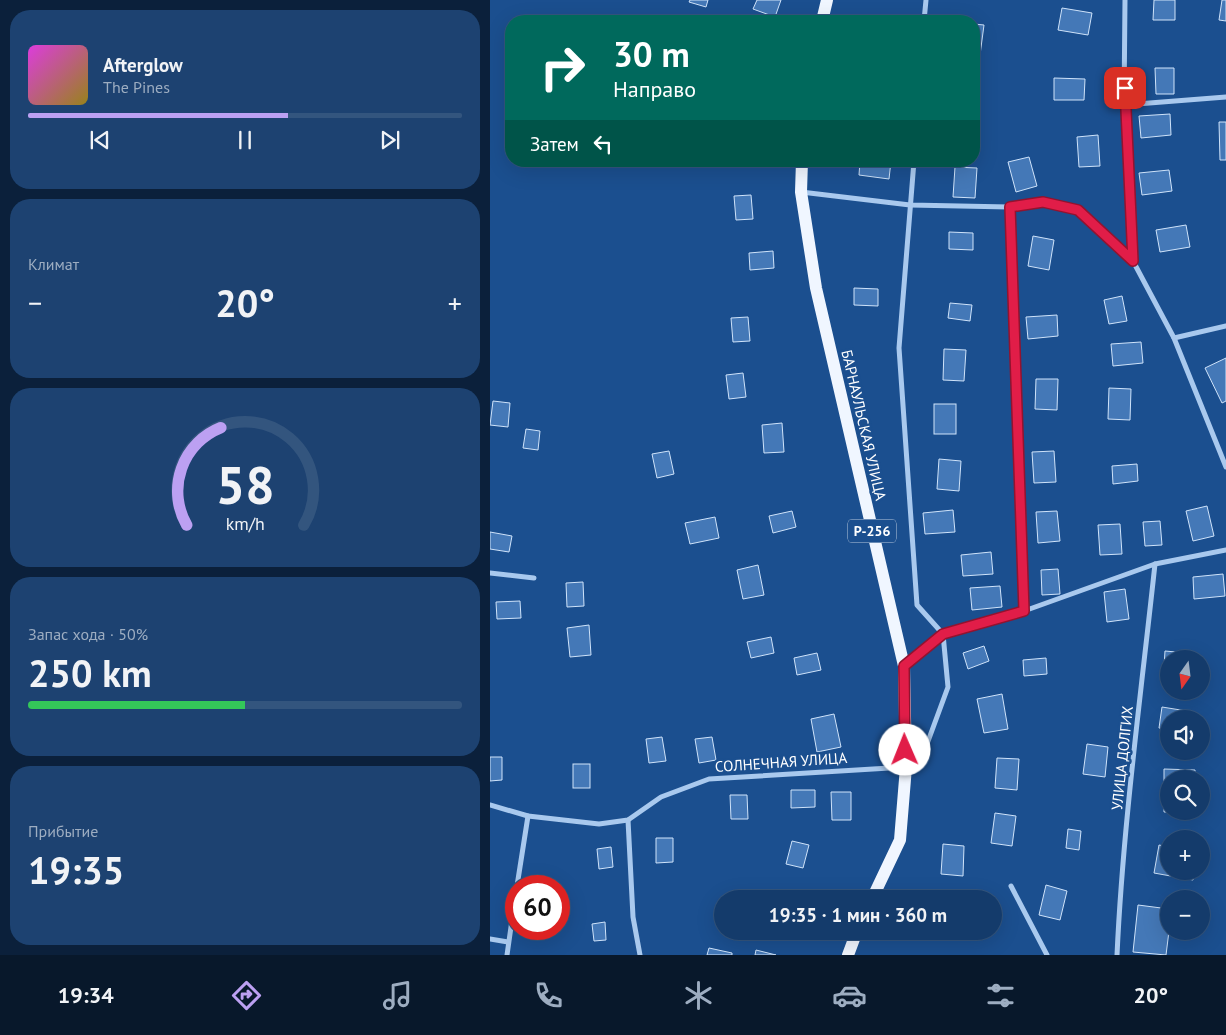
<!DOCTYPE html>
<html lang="ru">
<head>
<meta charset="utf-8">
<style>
	:root { --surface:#143b6b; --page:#1d4271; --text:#f1f3f6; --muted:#9dadc1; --line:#33557e; --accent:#bca0f2 }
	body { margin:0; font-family:"PT Sans",sans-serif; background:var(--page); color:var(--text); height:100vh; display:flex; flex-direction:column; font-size:19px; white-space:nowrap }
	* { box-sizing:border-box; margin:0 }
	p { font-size:16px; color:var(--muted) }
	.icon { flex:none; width:28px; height:28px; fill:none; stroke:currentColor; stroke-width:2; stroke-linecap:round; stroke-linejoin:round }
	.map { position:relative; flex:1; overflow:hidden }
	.panel { display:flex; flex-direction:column; gap:10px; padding:10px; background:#0b203b; width:490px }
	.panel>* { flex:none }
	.guide { position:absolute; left:15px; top:15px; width:475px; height:152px; border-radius:20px; box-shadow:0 5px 20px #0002,0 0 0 1px var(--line); background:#00695c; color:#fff; overflow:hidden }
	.needle { width:32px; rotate:194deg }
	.buttons { position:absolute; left:670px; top:650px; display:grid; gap:10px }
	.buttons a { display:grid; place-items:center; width:50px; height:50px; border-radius:50%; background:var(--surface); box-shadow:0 5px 20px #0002,0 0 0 1px var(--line); font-size:25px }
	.speed { position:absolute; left:15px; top:875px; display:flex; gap:10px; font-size:25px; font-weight:700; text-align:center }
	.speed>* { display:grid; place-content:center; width:65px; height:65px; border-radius:50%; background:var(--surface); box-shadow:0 5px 20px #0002,0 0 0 1px var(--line); line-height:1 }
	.speed .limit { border:8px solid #d22; background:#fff; color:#111 }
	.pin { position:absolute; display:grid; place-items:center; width:42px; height:42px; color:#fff; margin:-21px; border-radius:10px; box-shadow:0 2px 8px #0006 }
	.me { position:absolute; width:55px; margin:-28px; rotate:359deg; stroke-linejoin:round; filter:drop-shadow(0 0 4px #0008) }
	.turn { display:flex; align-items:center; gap:18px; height:105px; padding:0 25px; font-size:22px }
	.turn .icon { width:65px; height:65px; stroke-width:2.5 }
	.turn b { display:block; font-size:35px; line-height:42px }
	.then { display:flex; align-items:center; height:48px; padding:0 25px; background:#0003; gap:10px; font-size:19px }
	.big { font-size:38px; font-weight:600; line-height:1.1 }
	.panel .widget { flex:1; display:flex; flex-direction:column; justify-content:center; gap:8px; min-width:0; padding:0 18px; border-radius:20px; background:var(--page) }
	.panel .dial { align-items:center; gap:0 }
	.dial svg { height:130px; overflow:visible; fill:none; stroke:var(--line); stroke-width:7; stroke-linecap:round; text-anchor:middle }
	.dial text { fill:var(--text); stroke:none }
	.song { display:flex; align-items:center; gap:15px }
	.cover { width:60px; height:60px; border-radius:8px; background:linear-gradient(135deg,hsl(300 70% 55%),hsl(50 70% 35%)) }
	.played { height:5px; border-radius:2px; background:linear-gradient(90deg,var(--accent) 60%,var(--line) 60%) }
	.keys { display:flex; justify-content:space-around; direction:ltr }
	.heat { display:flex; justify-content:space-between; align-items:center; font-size:28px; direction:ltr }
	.charge { height:8px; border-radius:4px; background:linear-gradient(90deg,#34c759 50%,var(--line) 0) }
	.trip { position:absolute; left:224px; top:890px; width:288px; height:50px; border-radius:25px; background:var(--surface); box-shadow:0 5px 20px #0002,0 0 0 1px var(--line); font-weight:600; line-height:50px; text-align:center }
	.tab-bar { display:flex; height:80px; justify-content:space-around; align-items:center; background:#08182b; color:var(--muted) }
	.tab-bar .icon { width:35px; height:35px }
	.tab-bar .current { color:var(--accent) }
	.tab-bar b { font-size:22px; color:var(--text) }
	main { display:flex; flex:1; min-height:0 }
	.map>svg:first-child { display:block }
</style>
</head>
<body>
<main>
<section class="panel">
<div class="widget">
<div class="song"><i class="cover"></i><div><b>Afterglow</b><p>The Pines</p></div></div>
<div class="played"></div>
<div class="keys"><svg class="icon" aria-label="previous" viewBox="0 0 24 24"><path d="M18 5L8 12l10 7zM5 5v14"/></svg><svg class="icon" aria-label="pause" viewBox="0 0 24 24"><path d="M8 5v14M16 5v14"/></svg><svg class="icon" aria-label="next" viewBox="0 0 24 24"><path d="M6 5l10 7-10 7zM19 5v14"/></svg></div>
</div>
<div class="widget"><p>Климат</p>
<div class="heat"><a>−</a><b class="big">20°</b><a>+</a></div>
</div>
<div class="widget dial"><svg viewBox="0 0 100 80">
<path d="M14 69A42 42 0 1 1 86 69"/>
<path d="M14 69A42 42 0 0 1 35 9" stroke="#bca0f2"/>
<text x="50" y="56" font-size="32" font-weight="700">58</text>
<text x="50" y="72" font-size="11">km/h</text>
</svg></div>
<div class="widget"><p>Запас хода · 50%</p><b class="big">250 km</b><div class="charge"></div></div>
<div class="widget"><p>Прибытие</p><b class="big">19:35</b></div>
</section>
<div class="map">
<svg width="736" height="955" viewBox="0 0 736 955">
	<rect width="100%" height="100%" fill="#1b4f8f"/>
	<g fill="#4478b7" stroke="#cfe3fa">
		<polygon points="200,0 218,0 216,7 199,2"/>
		<polygon points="267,0 291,0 285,17 263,9"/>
		<polygon points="664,0 685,0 685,20 663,20"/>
		<polygon points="732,0 736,0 736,21 729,20"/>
		<polygon points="572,8 602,13 598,35 568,30"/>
		<polygon points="484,24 494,25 490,55 484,54"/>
		<polygon points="665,68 684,68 684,94 666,94"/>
		<polygon points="564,78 595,79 594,100 564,100"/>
		<polygon points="680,114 681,135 651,138 649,116"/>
		<polygon points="729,122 736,122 736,160 730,160"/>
		<polygon points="608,135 610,166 589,167 587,137"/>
		<polygon points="539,157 547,186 526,192 518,162"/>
		<polygon points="245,161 268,161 268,165 245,166"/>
		<polygon points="370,161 401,161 399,179 369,175"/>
		<polygon points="465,167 487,168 485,198 463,197"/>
		<polygon points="679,170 682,191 652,195 649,173"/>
		<polygon points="261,195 263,219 246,220 244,196"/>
		<polygon points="696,225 700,247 670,252 666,230"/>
		<polygon points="459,232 483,233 483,250 459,249"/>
		<polygon points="543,236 564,240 559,270 538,266"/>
		<polygon points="283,251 284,268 260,270 259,253"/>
		<polygon points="364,288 388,289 388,306 364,305"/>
		<polygon points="632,296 637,321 619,324 614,300"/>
		<polygon points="460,303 482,305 480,321 458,318"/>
		<polygon points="567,315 568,336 538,339 536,317"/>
		<polygon points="258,317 260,341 243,342 241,318"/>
		<polygon points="651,342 653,363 623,366 621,344"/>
		<polygon points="454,349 476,350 474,381 453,380"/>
		<polygon points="736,358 736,401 732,403 715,368"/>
		<polygon points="253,373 256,397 239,399 236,375"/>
		<polygon points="546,379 568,379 567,410 545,409"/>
		<polygon points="619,388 641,389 640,420 618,419"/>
		<polygon points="3,401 20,403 18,427 0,425"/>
		<rect x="444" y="404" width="22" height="30"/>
		<polygon points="292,423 294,452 274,453 272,425"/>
		<polygon points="36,429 50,431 48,450 33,448"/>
		<polygon points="179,451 184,474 167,478 162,454"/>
		<polygon points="564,451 566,482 544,483 542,452"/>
		<polygon points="449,459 471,461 469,491 447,489"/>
		<polygon points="647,464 648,481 623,484 622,466"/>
		<polygon points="717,506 724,536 703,541 696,511"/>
		<polygon points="463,510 465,532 435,534 433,513"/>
		<polygon points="302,511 306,527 283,533 279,516"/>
		<polygon points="567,511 570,541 548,543 546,512"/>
		<polygon points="225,517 229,538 200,544 195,523"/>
		<polygon points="670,521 672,545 655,546 653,522"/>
		<polygon points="630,524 632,554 610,555 608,525"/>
		<polygon points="0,532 22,536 19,552 0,549"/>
		<polygon points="501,552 503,574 473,576 471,555"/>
		<polygon points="268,565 274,595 253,599 247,570"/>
		<polygon points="568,569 570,594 552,595 551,570"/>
		<polygon points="733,574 735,596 704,599 703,577"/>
		<polygon points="93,582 94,606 77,607 76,583"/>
		<polygon points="510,586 512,607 482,610 480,588"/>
		<polygon points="635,589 639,619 617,622 614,592"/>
		<polygon points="30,601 31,618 7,619 6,602"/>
		<polygon points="99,625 101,655 80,657 77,628"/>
		<polygon points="281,637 284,653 261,658 257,642"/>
		<polygon points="494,646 499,661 478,669 473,653"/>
		<polygon points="675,651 697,653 696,659 679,659 679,667 674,666"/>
		<polygon points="327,653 331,670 307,675 304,658"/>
		<polygon points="556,658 557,674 534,676 533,660"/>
		<polygon points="512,694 518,729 494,733 487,699"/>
		<polygon points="672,707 703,712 701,719 679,719 679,730 669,728"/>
		<polygon points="344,714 351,747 327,752 321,719"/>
		<polygon points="172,737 176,761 159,763 156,739"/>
		<polygon points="222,737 226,760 209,763 205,739"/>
		<polygon points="597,744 618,747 615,777 593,774"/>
		<polygon points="0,757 12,757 12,780 0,781"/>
		<polygon points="507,758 529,759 527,790 505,788"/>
		<rect x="83" y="764" width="17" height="24"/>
		<polygon points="674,769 705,770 705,779 679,779 679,811 705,812 674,812"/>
		<polygon points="301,790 325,790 325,807 301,808"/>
		<polygon points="341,792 361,792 361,820 342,820"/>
		<polygon points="240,795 257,795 258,819 241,819"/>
		<polygon points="505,813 526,816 522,846 501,843"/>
		<polygon points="578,829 591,831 589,850 576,848"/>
		<polygon points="166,838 183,838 183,862 166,863"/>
		<polygon points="302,841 319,845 313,868 296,864"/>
		<polygon points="453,844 474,846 473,876 451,874"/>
		<polygon points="669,845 679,847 679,871 705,871 703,880 664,873"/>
		<polygon points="121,847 123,867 109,869 107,849"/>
		<polygon points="556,885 577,891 570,920 549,915"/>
		<polygon points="278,890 298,899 275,899"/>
		<polygon points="648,905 679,909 679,931 676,955 643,952"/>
		<polygon points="115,922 116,940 104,941 102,924"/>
		<polygon points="219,948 242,953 242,955 217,955"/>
		<polygon points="266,950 286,955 265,955"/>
	</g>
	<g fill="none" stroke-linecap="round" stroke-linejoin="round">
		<g stroke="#a9c9ee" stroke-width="5">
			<polyline points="635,0 634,105 643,261 684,338 736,467"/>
			<polyline points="434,21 436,0"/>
			<polyline points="634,105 736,97"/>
			<polyline points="311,192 420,205 519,207 553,201 589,210 642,260"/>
			<polyline points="519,207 534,611"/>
			<polyline points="684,338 736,326"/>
			<polyline points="0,573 44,578"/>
			<polyline points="415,665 453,634 534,611 665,564 736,550"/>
			<polyline points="0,805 38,816 109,824 138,820 171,797 219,779 416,767 437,744 458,687 453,634 427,605 409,348 424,161"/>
			<polyline points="138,820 143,917 150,955"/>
			<polyline points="27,886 38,816"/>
			<polyline points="521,886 557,955"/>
			<polyline points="0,939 18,942"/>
			<polyline points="17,955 26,892"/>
			<path d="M627 955C633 825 651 694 665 564"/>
		</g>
		<g stroke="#f0f6ff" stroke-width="12">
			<polyline points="332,21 337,0"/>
			<polyline points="312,161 311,192 326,288 414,666 416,767 410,840 382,899"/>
			<polyline points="358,955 367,931"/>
		</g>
	</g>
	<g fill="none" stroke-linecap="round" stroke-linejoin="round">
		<defs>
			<polyline id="route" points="415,750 414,666 453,634 534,611 520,207 553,202 588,210 643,261 635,88"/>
		</defs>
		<use href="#route" stroke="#92132f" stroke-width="12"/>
		<use href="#route" stroke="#e11d48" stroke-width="9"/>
	</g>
	<g text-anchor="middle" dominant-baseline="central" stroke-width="5" stroke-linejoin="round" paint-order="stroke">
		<rect fill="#1b4f8f" stroke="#bbcadd" stroke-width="1" x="358" y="519.5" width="48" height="23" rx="4"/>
		<g font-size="14" font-weight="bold" fill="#fff">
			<text x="382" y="531">Р-256</text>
		</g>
		<g font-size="15" fill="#fff" stroke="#1b4f8f">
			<text transform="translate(374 425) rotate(77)">БАРНАУЛЬСКАЯ УЛИЦА</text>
			<text transform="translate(632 758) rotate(-84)">УЛИЦА ДОЛГИХ</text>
			<text transform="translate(291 762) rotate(-4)">СОЛНЕЧНАЯ УЛИЦА</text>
		</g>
	</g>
</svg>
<div class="buttons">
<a><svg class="needle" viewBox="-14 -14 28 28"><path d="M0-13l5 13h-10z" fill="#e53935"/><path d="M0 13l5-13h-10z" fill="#9dadc1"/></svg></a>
<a><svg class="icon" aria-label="sound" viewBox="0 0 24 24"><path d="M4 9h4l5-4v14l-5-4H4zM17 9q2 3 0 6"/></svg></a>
<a><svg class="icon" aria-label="search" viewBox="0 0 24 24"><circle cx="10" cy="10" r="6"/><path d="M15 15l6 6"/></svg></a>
<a>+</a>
<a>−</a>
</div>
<div class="speed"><div class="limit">60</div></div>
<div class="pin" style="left:635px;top:88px;background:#d93025"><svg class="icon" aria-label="arrive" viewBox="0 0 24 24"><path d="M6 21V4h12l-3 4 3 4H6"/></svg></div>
<svg class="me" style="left:415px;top:750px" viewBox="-20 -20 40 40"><circle r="19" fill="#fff"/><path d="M0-13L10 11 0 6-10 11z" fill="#e11d48"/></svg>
<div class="trip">19:35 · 1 мин · 360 m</div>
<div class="guide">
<div class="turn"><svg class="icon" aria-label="right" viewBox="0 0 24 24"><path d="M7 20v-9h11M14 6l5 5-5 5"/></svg><div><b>30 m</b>Направо</div></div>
<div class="then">Затем<svg class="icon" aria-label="left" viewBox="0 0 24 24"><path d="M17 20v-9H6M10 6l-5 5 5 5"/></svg></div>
</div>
</div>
</main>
<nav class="tab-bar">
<b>19:34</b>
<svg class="icon current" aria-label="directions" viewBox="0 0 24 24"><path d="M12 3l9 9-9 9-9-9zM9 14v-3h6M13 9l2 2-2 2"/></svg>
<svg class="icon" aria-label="music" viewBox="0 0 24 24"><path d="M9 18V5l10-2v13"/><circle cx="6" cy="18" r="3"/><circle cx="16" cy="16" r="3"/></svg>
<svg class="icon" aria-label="phone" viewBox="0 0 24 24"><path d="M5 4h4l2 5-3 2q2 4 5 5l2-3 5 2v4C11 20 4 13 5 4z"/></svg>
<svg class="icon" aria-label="climate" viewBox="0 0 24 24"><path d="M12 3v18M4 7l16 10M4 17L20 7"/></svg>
<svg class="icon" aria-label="car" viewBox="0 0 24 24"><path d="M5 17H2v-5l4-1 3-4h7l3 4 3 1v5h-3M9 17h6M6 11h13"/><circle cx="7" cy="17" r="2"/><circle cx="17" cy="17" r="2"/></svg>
<svg class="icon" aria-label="filters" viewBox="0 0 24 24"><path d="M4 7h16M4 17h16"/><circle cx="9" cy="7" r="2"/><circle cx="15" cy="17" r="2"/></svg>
<b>20°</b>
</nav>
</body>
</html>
